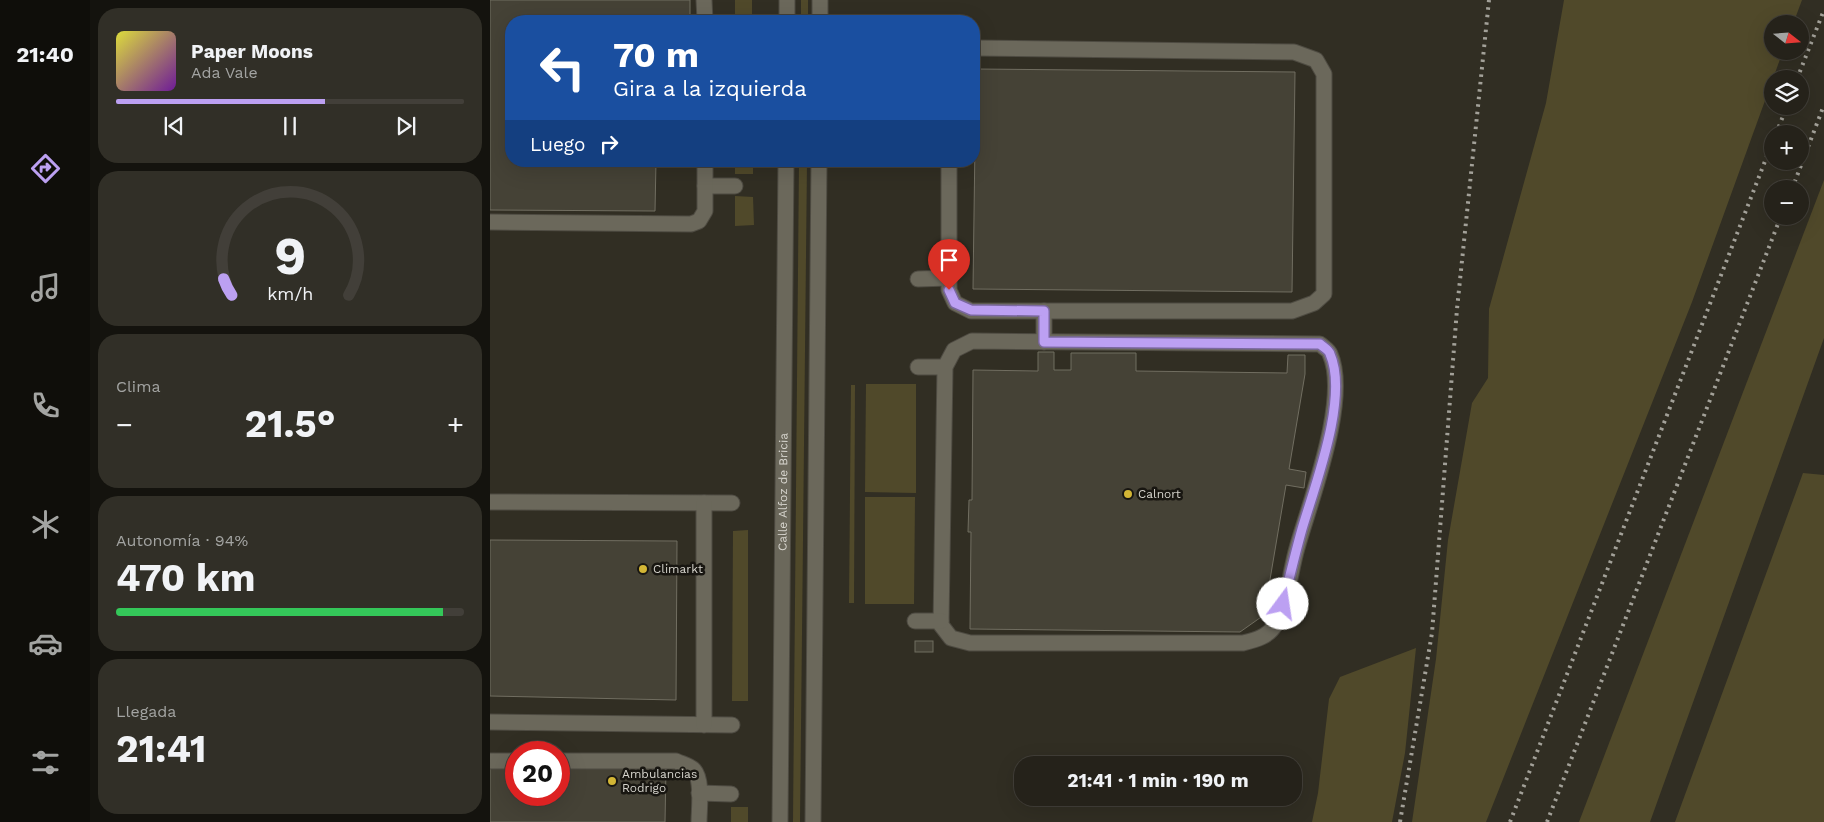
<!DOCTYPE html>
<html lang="es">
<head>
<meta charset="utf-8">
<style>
	:root { --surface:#25221a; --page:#312f27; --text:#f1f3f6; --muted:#a3a4a2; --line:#423f39; --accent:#bca0f2 }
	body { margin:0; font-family:"Work Sans",sans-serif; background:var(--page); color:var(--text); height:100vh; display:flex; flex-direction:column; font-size:19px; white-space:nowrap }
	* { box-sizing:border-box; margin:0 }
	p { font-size:16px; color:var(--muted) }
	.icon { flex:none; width:28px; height:28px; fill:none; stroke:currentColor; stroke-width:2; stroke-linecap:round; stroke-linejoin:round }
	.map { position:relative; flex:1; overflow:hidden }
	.panel { display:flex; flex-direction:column; gap:8px; padding:8px; background:#14130e; width:400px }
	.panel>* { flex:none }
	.guide { position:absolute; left:15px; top:15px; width:475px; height:152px; border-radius:20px; box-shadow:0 5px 20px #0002,0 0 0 1px var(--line); background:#1a4fa0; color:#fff; overflow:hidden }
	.needle { width:32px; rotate:107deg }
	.buttons { position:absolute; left:1274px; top:15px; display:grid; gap:10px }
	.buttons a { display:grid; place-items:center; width:45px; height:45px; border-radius:50%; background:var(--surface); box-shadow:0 5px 20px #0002,0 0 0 1px var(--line); font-size:25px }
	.speed { position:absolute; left:15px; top:741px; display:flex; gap:10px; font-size:25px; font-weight:700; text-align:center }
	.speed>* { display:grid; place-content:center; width:65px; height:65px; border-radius:50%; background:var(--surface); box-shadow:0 5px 20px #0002,0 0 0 1px var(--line); line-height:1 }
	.speed .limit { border:8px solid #d22; background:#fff; color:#111 }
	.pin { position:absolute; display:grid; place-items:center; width:42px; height:42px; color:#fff; margin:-51px -21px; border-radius:50% 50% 50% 0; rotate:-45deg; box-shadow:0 0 5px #0007 }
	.pin .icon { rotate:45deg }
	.me { position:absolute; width:55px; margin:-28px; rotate:14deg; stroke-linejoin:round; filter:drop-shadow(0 0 4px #0008) }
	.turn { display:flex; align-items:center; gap:18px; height:105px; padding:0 25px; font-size:22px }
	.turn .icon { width:65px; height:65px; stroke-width:2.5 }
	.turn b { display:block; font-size:35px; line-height:42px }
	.then { display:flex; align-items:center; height:48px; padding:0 25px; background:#0003; gap:10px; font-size:19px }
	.big { font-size:38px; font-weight:700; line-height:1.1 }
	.panel .tile { flex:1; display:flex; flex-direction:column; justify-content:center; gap:8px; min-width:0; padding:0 18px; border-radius:20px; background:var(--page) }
	.panel .dial { align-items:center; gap:0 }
	.dial svg { height:130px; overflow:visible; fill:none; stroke:var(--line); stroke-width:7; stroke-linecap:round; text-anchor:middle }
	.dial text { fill:var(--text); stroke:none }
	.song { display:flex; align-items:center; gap:15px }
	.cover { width:60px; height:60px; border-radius:8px; background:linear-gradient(135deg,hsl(60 70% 55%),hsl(280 70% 35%)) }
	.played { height:5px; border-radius:2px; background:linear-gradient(90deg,var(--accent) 60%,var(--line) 60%) }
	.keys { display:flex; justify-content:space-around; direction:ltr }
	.heat { display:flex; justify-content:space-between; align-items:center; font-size:28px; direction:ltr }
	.charge { height:8px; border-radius:4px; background:linear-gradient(90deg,#34c759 94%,var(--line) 0) }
	.trip { position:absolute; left:524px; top:756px; width:288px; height:50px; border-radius:20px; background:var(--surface); box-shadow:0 5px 20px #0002,0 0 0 1px var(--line); font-weight:700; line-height:50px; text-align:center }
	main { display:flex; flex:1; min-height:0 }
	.tabs { display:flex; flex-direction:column; width:90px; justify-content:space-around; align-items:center; background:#0f0e0a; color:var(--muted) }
	.tabs .icon { width:35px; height:35px }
	.tabs .current { color:var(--accent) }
	.tabs b { font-size:22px; color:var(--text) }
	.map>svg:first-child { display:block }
</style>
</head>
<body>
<main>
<nav class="tabs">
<b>21:40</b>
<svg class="icon current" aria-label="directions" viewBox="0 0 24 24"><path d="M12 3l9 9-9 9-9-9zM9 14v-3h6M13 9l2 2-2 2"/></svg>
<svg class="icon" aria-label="music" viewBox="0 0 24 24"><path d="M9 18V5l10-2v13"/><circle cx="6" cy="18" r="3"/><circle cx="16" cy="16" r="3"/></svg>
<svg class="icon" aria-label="phone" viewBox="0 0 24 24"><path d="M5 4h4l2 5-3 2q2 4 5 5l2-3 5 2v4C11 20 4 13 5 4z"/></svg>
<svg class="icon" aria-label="climate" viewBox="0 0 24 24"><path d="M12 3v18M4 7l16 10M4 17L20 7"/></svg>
<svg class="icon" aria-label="car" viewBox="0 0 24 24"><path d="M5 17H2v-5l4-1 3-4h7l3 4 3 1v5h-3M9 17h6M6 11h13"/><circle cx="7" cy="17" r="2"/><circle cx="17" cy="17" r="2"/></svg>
<svg class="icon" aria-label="filters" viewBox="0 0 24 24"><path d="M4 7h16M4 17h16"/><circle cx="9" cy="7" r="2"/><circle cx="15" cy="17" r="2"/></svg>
</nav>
<section class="panel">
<div class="tile">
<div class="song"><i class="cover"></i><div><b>Paper Moons</b><p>Ada Vale</p></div></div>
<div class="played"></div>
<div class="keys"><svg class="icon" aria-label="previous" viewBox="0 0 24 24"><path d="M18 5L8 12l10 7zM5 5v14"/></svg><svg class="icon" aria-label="pause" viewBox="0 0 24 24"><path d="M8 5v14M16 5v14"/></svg><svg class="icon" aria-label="next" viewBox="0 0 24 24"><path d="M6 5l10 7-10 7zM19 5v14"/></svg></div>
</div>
<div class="tile dial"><svg viewBox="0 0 100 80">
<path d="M14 69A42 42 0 1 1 86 69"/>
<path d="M14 69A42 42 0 0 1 9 59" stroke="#bca0f2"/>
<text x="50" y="56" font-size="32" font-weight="700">9</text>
<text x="50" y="72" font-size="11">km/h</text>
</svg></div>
<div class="tile"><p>Clima</p>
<div class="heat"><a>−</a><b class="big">21.5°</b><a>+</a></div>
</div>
<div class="tile"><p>Autonomía · 94%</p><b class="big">470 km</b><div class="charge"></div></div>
<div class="tile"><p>Llegada</p><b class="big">21:41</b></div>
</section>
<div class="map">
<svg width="1334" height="822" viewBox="0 0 1334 822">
	<rect width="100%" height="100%" fill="#312e23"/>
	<g fill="#50492a">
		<rect x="245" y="0" width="17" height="21"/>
		<rect x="311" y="0" width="7" height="21"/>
		<polygon points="1074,0 1312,0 1303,24 1282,24 1282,51 1293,51 1202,302 996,822 922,822 946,659 958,540 982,403 998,378 999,309 1056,103"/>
		<rect x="245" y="161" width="18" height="13"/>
		<polygon points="309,161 317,161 310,822 303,822"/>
		<polygon points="1334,180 1334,338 1160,822 1089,822"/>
		<polygon points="245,196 263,197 264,225 245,226"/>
		<polygon points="376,384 426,384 426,493 375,492"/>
		<polygon points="361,385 365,385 364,603 359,603"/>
		<polygon points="1313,473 1334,475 1334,822 1185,822"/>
		<polygon points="375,497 425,497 424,604 375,604"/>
		<polygon points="258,530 258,701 242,701 243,531"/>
		<polygon points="926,648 915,753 902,822 822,822 828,793 839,699 850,677"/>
		<rect x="241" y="807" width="17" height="15"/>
	</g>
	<g fill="#454236" stroke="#716e61">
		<polygon points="0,0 200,0 200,21 21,21 21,161 166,161 165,211 0,210"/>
		<polygon points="486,69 805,72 802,292 483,289"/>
		<polygon points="548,352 564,352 564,370 581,370 581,353 646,353 646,371 797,373 798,355 815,355 815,374 799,469 816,472 814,488 796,485 774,615 750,632 480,629 481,532 478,532 479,500 482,500 483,370 548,371"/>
		<polygon points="0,540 187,541 186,700 0,696"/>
		<rect x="425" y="641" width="18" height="11"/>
		<polygon points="0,766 26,766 26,795 69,795 69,767 176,768 175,822 0,822"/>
	</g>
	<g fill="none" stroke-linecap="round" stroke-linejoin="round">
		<defs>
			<g id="minor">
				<polyline points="214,0 215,21"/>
				<polyline points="297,21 297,0"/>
				<polyline points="330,21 330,0"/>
				<polyline points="459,161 459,290 465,303 481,311 802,311 824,303 834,294 834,74 826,60 804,52 484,48"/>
				<polyline points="215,186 245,186"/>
				<polyline points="0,222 201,224 209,221 215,211 215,161"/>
				<polyline points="428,279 458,278"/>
				<polyline points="554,311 554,342"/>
				<path d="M428 367H455L464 350 482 341 830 344C833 347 839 350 840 354 860 399 820 501 807 548 800 572 798 602 785 625 778 637 765 640 753 643H480L461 638 451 625 455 367"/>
				<polyline points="0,502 242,503"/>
				<polyline points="425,621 451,621"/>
				<polyline points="0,722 242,725"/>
				<polyline points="214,725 214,503"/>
				<polyline points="0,761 26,761"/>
				<path d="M69 761H186C192 764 199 765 204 770 213 780 209 809 209 822"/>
				<polyline points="209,793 241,794"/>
				<path id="s1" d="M290 822 296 161"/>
				<polyline points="323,822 329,161"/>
			</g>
		</defs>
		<use href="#minor" stroke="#4e4b42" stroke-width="17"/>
		<use href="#minor" stroke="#6b685b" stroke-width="15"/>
		<g stroke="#a3a199" stroke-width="4" stroke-dasharray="2.5 5" stroke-linecap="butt">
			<polyline points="1307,79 1334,10"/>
			<polyline points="1286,134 1297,106"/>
			<polyline points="1302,189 1334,105"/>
			<polyline points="910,822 942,633 967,309 999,0"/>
			<polyline points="1020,822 1282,143"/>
			<polyline points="1057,822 1291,216"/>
		</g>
	</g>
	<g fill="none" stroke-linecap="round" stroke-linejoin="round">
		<defs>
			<path id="route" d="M459 290 465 303 481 310 554 311V342L830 344C833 347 839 350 840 354 859 397 825 485 812 529 805 554 799 579 793 604"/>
		</defs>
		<use href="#route" stroke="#7a689d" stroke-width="12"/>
		<use href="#route" stroke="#bca0f2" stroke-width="9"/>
	</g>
	<g fill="#d3b635" stroke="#181611" stroke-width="2">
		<circle cx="638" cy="494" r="5"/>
		<circle cx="153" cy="569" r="5"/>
		<circle cx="122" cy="781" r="5"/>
	</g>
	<g text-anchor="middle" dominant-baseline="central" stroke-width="5" stroke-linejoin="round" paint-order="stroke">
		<g font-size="12" fill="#d6d4cd" stroke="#181611">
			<text stroke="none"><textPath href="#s1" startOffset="330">Calle Alfoz de Bricia</textPath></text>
		</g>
		<g font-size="12" fill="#d6d4cd" stroke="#181611" text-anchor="start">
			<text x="648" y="494">Calnort</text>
			<text x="163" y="569">Climarkt</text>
			<text x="132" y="774">Ambulancias<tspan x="132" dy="14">Rodrigo</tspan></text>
		</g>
	</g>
</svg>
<div class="buttons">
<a><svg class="needle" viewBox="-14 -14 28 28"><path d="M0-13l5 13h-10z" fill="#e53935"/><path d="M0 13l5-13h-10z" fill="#a3a4a2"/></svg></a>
<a><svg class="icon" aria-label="layers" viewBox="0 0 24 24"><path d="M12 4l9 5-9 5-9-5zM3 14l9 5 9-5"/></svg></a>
<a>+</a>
<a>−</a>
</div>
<div class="speed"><div class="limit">20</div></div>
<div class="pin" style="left:459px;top:290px;background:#d93025"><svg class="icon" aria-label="arrive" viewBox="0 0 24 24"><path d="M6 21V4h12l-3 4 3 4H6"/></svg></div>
<svg class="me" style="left:793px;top:604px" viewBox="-20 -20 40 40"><circle r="19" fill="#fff"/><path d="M0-13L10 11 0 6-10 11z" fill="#bca0f2"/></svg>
<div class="trip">21:41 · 1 min · 190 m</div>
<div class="guide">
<div class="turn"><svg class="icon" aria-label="left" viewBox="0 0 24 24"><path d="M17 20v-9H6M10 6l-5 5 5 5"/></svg><div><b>70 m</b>Gira a la izquierda</div></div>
<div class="then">Luego<svg class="icon" aria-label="right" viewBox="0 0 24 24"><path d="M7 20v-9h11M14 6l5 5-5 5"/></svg></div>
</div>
</div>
</main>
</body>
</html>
